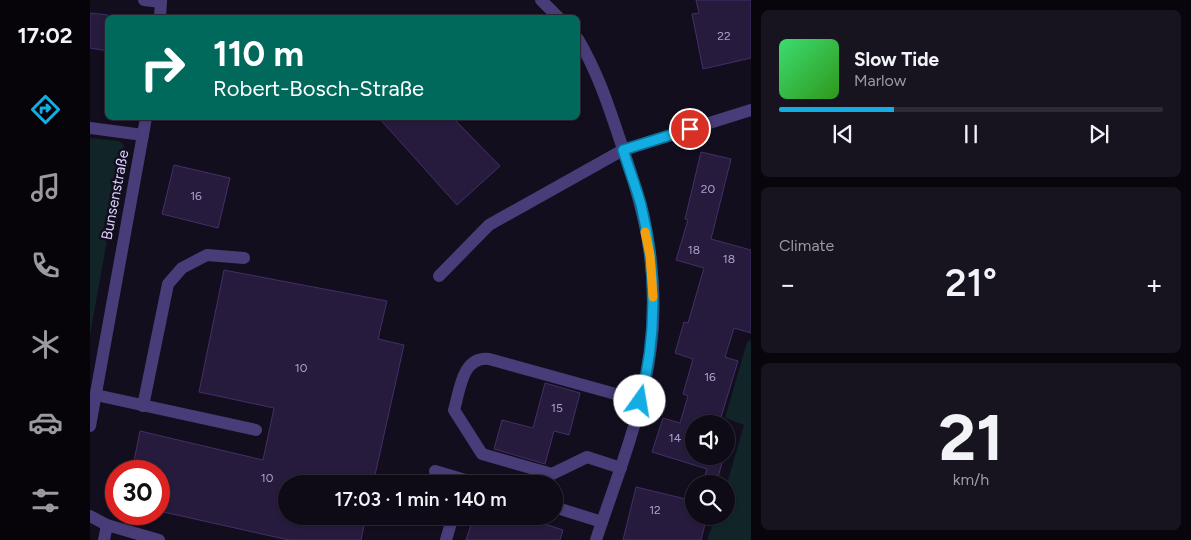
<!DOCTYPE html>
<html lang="en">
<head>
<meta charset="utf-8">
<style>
	:root { --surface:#0e0a16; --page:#17131f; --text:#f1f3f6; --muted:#9b9aa1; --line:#2e2b35; --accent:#13ade3 }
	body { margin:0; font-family:Figtree,sans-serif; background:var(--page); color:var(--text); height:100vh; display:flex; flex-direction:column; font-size:19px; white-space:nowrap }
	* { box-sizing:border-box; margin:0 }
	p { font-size:16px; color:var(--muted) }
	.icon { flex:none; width:28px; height:28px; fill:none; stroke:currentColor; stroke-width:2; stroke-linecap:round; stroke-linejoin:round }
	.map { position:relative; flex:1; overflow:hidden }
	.sheet { display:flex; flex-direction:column; gap:10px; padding:10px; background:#08060c; width:440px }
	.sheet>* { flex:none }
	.hud { position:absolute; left:15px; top:15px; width:475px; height:105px; border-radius:8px; box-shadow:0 1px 4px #0004,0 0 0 1px var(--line); background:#00695c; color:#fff; overflow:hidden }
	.buttons { position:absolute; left:595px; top:415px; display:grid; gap:10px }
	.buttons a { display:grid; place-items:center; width:50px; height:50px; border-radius:50%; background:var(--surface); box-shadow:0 1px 4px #0004,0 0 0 1px var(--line); font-size:25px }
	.speed { position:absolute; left:15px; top:460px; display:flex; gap:10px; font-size:25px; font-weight:700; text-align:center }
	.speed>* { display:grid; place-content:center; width:65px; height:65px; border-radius:50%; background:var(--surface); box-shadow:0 1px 4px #0004,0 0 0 1px var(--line); line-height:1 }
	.speed .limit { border:8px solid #d22; background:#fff; color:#111 }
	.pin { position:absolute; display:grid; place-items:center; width:42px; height:42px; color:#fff; margin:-21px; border:2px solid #fff; border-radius:50%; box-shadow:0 1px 5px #0007 }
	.me { position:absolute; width:55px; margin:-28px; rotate:13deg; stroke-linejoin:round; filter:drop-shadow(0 0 4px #0008) }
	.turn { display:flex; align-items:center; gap:18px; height:105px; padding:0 25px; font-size:22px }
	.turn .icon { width:65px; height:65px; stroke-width:2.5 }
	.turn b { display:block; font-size:35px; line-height:42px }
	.big { font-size:38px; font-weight:600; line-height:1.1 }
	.sheet .card { flex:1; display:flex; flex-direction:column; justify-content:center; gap:8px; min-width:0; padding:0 18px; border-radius:8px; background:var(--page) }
	.sheet .dial { align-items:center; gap:0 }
	.dial b { font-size:65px; line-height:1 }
	.song { display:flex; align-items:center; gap:15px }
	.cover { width:60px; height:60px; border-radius:8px; background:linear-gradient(135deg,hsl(140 70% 55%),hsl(110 70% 35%)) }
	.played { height:5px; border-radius:2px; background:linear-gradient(90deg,var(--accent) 30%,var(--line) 30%) }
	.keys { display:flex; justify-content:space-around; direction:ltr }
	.heat { display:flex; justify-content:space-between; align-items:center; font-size:28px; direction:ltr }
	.trip { position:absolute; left:188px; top:475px; width:285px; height:50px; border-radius:25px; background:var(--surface); box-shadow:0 1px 4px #0004,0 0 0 1px var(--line); font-weight:600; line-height:50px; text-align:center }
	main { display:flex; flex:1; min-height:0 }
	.dock { display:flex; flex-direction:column; width:90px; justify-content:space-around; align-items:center; background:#060409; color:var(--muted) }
	.dock .icon { width:35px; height:35px }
	.dock .on { color:var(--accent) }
	.dock b { font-size:22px; color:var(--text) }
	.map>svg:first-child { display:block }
</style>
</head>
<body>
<main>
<nav class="dock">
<b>17:02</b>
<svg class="icon on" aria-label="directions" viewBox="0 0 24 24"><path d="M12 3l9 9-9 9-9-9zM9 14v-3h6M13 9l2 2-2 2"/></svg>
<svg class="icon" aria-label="music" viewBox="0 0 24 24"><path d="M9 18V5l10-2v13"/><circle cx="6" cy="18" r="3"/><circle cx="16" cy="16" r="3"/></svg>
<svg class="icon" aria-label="phone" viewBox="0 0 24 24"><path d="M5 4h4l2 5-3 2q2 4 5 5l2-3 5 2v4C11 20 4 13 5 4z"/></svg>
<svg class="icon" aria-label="climate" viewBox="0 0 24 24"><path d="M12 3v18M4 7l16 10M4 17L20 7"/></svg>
<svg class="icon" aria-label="car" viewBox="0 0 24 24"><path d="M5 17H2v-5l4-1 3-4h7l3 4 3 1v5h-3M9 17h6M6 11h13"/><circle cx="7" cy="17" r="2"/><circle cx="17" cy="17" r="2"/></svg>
<svg class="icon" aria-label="filters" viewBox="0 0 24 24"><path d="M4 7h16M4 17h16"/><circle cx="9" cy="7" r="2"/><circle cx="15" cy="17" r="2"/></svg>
</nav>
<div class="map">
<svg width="661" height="540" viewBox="0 0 661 540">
	<rect width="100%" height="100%" fill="#130e1e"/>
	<g fill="#112427">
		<polygon points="0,138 29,141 34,145 0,335"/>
		<polygon points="661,340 661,540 617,540 626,516 636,516 636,487 654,425 635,418 657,342"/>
	</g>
	<g fill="#271b3d" stroke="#432f67">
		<polygon points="606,0 661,0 661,58 613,69 602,14 609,13"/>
		<polygon points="0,13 18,15 18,51 0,48"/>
		<polygon points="289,118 363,118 410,166 367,205"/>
		<polygon points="611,152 641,159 621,239 661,250 661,333 644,328 635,357 648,361 629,424 604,424 604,456 634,456 626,484 613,481 617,469 562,452 573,418 590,423 598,396 593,394 603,359 585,353 594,322 598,323 614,268 586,260 598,220 595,219"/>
		<polygon points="84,165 140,178 128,228 72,214"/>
		<polygon points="134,270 297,301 288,339 314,345 283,484 196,484 196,516 276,516 271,540 199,540 69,511 69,471 42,471 50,431 173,460 184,408 109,392"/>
		<polygon points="455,383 490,393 479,435 464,431 455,464 404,449 412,420 443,428"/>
		<polygon points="546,487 604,501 604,516 617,516 611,540 533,540"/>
		<polygon points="384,516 430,516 473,530 470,540 376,540"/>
	</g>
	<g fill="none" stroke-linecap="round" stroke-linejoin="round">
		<g stroke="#483d79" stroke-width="12">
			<polyline points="54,0 71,2"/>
			<polyline points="451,0 469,18"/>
			<polyline points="70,18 71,0"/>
			<path d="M488 39C507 71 518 104 530 140 537 161 545 183 550 205 562 248 567 303 561 347 553 414 527 476 506 540"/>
			<polyline points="0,128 53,135"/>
			<polyline points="349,276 399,225 533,150 661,110"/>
			<polyline points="6,395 166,430"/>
			<polyline points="53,406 78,284 92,268 117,255 154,258"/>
			<polyline points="0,426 56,118"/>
			<path d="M531 468 497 457 462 474 392 454 364 410C370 390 372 356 399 359L551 401"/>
			<polyline points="345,471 389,484"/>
			<polyline points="464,507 512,522"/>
			<polyline points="0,516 17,525 14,540"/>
			<polyline points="17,525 69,540"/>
			<polyline points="356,540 363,516"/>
		</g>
	</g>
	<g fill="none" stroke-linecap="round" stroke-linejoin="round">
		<defs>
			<path id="route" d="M550 401C567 338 567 269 551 205 546 187 539 169 533 150L600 129"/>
		</defs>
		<use href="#route" stroke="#0c7094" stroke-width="12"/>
		<use href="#route" stroke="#13ade3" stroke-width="9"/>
		<polyline stroke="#f59e0b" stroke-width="9" points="555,232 560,256 563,297"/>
	</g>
	<g text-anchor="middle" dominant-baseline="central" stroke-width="5" stroke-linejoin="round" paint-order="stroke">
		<g font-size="12" fill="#ada1cc">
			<text x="634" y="36">22</text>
			<text x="618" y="189">20</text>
			<text x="106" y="196">16</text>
			<text x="604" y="250">18</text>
			<text x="639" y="259">18</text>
			<text x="211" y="368">10</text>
			<text x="620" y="377">16</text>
			<text x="467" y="408">15</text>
			<text x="585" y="438">14</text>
			<text x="177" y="478">10</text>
			<text x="565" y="510">12</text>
		</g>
		<g font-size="15" fill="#dacefb" stroke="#130e1e">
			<text transform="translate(25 195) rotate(-79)">Bunsenstraße</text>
		</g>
	</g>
</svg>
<div class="buttons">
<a><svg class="icon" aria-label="sound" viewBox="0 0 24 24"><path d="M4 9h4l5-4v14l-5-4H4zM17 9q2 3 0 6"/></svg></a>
<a><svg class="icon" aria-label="search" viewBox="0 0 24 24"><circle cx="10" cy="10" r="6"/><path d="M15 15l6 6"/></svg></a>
</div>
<div class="speed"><div class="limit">30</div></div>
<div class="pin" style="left:600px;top:129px;background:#d93025"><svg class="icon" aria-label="arrive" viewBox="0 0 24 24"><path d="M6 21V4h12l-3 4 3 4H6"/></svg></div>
<svg class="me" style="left:550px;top:401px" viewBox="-20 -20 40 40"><circle r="19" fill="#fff"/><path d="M0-13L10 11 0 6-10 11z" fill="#13ade3"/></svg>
<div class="trip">17:03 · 1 min · 140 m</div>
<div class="hud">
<div class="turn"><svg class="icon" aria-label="right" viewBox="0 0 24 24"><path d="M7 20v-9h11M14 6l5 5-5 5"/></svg><div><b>110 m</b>Robert-Bosch-Straße</div></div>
</div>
</div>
<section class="sheet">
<div class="card">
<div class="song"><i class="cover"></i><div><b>Slow Tide</b><p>Marlow</p></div></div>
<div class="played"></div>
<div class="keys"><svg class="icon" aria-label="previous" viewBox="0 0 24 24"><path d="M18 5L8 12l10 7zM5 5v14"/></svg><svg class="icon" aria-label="pause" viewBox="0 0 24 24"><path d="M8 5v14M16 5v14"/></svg><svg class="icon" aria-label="next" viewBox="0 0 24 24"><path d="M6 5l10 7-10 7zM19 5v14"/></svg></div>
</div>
<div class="card"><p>Climate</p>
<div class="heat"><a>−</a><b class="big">21°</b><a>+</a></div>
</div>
<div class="card dial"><b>21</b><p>km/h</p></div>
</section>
</main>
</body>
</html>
